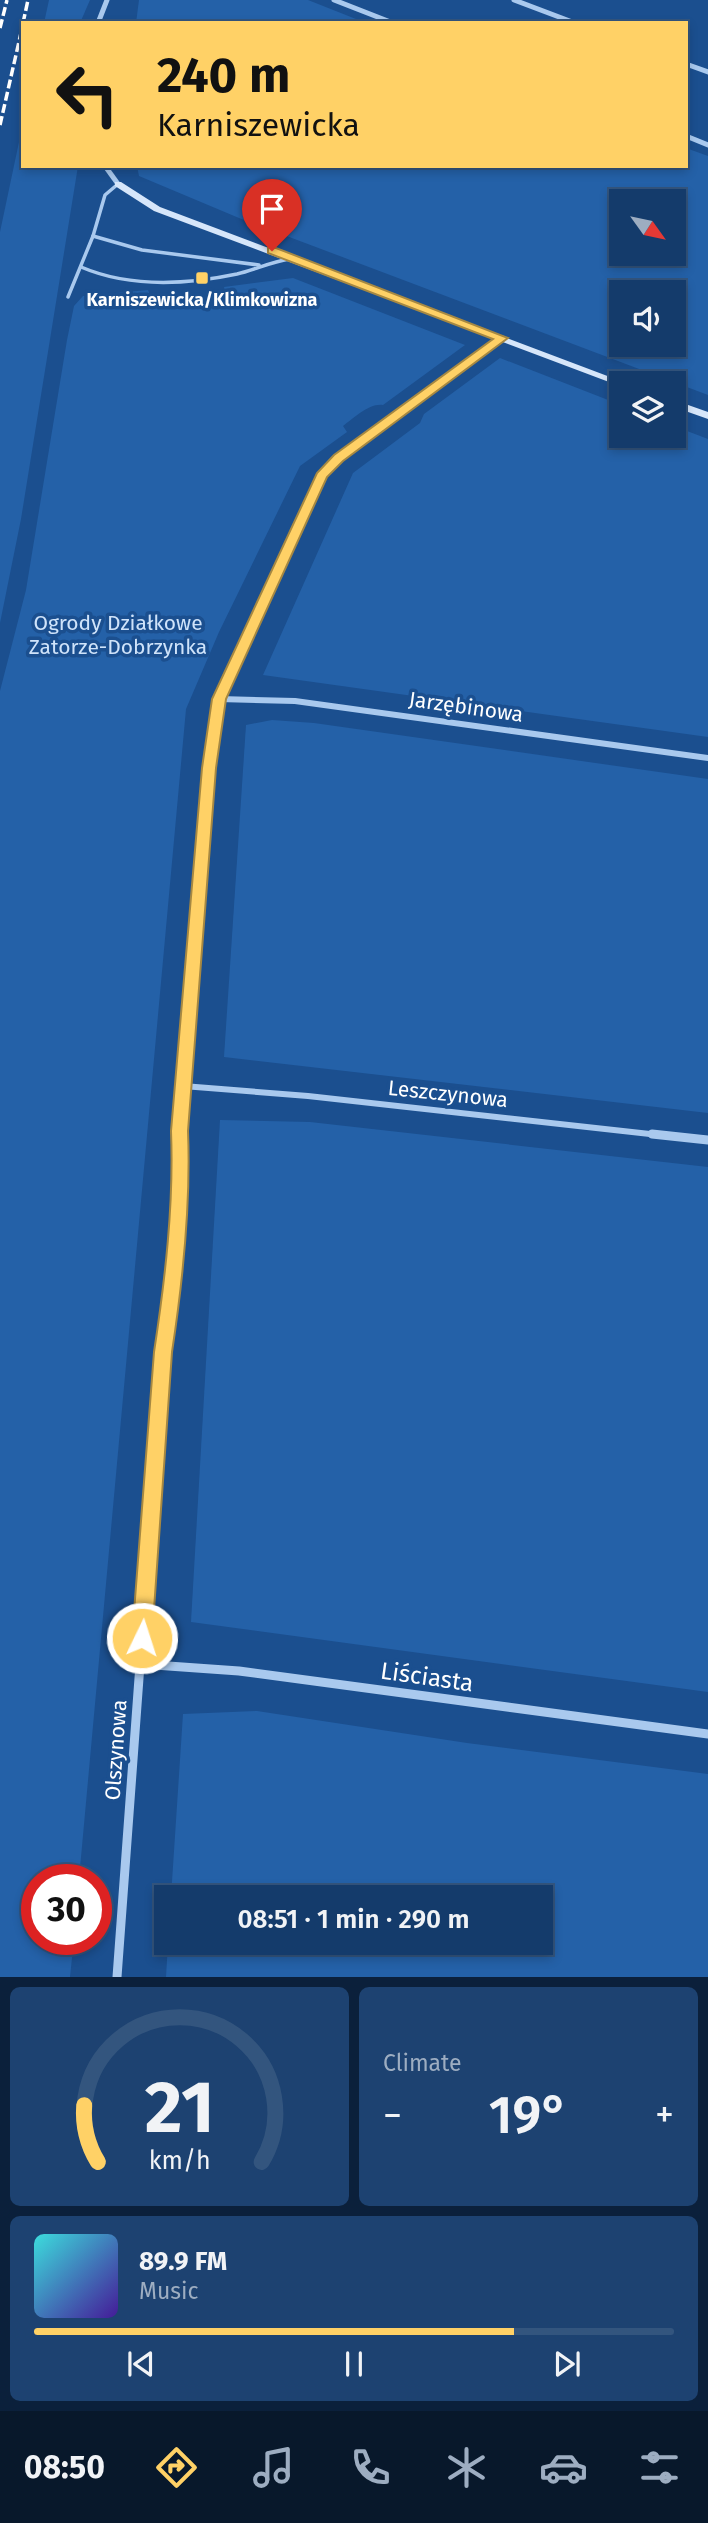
<!DOCTYPE html>
<html lang="en">
<head>
<meta charset="utf-8">
<style>
	:root { --surface:#143b6b; --page:#1d4271; --text:#f1f3f6; --muted:#9dadc1; --line:#33557e; --accent:#ffd166 }
	body { margin:0; font-family:"Fira Sans",sans-serif; background:var(--page); color:var(--text); height:100vh; display:flex; flex-direction:column; font-size:26px; white-space:nowrap }
	* { box-sizing:border-box; margin:0 }
	p { font-size:23px; color:var(--muted) }
	.icon { flex:none; width:38px; height:38px; fill:none; stroke:currentColor; stroke-width:2; stroke-linecap:round; stroke-linejoin:round }
	.map { position:relative; height:1977px; overflow:hidden }
	.panel { display:flex; flex-direction:column; gap:10px; padding:10px; background:#0b203b; flex:1 }
	.panel>* { flex:none }
	.hud { position:absolute; left:21px; top:21px; width:667px; height:147px; border-radius:0px; box-shadow:0 4px 10px #0003,0 0 0 2px var(--line); background:#ffd166; color:#111; overflow:hidden }
	.needle { width:46px; rotate:123deg }
	.fabs { position:absolute; left:609px; top:189px; display:grid; gap:14px }
	.fabs a { display:grid; place-items:center; width:77px; height:77px; border-radius:0px; background:var(--surface); box-shadow:0 4px 10px #0003,0 0 0 2px var(--line); font-size:35px }
	.speed { position:absolute; left:21px; top:1864px; display:flex; gap:14px; font-size:35px; font-weight:700; text-align:center }
	.speed>* { display:grid; place-content:center; width:91px; height:91px; border-radius:50%; background:var(--surface); box-shadow:0 4px 10px #0003,0 0 0 2px var(--line); line-height:1 }
	.speed .limit { border:10px solid #d22; background:#fff; color:#111 }
	.pin { position:absolute; display:grid; place-items:center; width:60px; height:60px; color:#fff; margin:-72px -30px; border-radius:50% 50% 50% 0; rotate:-45deg; box-shadow:0 0 7px #0007 }
	.pin .icon { rotate:45deg }
	.me { position:absolute; width:77px; margin:-38px; rotate:4deg; stroke-linejoin:round; filter:drop-shadow(0 0 5px #0008) }
	.turn { display:flex; align-items:center; gap:24px; height:147px; padding:0 21px; font-size:32px }
	.turn .icon { width:91px; height:91px; stroke-width:2.5 }
	.turn b { display:block; font-size:49px; line-height:60px }
	.big { font-size:52px; font-weight:600; line-height:1.1 }
	.panel .card { flex:1; display:flex; flex-direction:column; justify-content:center; gap:10px; min-width:0; padding:0 24px; border-radius:10px; background:var(--page) }
	.panel .dial { align-items:center; gap:0 }
	.dial svg { height:182px; overflow:visible; fill:none; stroke:var(--line); stroke-width:7; stroke-linecap:round; text-anchor:middle }
	.dial text { fill:var(--text); stroke:none }
	.song { display:flex; align-items:center; gap:21px }
	.cover { width:84px; height:84px; border-radius:10px; background:linear-gradient(135deg,hsl(180 70% 55%),hsl(260 70% 35%)) }
	.played { height:7px; border-radius:4px; background:linear-gradient(90deg,var(--accent) 75%,var(--line) 75%) }
	.keys { display:flex; justify-content:space-around; direction:ltr }
	.heat { display:flex; justify-content:space-between; align-items:center; font-size:38px; direction:ltr }
	.panel .tiles { flex:1; display:grid; gap:10px; grid-template-columns:1fr 1fr }
	.card:last-child { grid-column:span 2 }
	.trip { position:absolute; left:154px; top:1885px; width:399px; height:70px; border-radius:0px; background:var(--surface); box-shadow:0 4px 10px #0003,0 0 0 2px var(--line); font-weight:600; line-height:70px; text-align:center }
	.dock { display:flex; height:112px; justify-content:space-around; align-items:center; background:#08182b; color:var(--muted) }
	.dock .icon { width:49px; height:49px }
	.dock .selected { color:var(--accent) }
	.dock b { font-size:32px; color:var(--text) }
	.map>svg:first-child { display:block }
</style>
</head>
<body>
<div class="map">
<svg width="708" height="1977" viewBox="0 0 708 1977">
	<rect width="100%" height="100%" fill="#1b4f8f"/>
	<g fill="#2461a8" fill-rule="evenodd">
		<polygon points="49,0 90,0 80,23 44,23"/>
		<polygon points="139,0 308,0 366,23 136,23"/>
		<polygon points="23,123 23,166 78,166 21,519 0,623 0,232"/>
		<path d="M686 148 708 156V395L239 218 139 176 137 166H686ZM621 201H674V254H621ZM621 292H674V345H621Z"/>
		<path d="M293 278 465 345 383 405C369 403 354 418 343 426L347 432 300 466 219 632 186 709 79 1879 37 1880V1939H74L70 1977H0V691L26 590 67 340 74 306 83 296 148 290 153 302 226 295 224 287Z"/>
		<polygon points="500,358 621,405 621,436 674,436 674,426 708,439 708,737 263,675 353,473 420,423 424,414"/>
		<polygon points="272,720 314,723 708,779 708,1113 224,1057 246,725"/>
		<polygon points="220,1120 310,1122 708,1167 708,1692 191,1622"/>
		<polygon points="257,1711 467,1743 708,1774 708,1977 166,1977 168,1943 541,1942 541,1897 171,1897 183,1714"/>
	</g>
	<g fill="none" stroke-linecap="round" stroke-linejoin="round">
		<g stroke="#a9c9ee" stroke-width="3.5">
			<polyline points="93,236 142,250 259,265"/>
			<path d="M81 267C130 288 185 285 237 274 254 270 271 262 289 259"/>
			<polyline points="68,297 93,236 105,195 118,184"/>
		</g>
		<g stroke="#a9c9ee" stroke-width="5">
			<polyline points="334,0 393,23"/>
			<polyline points="514,0 575,23"/>
			<polyline points="98,23 107,0"/>
			<polyline points="686,64 708,72"/>
			<polyline points="686,136 708,145"/>
			<polyline points="105,166 118,184"/>
			<polyline points="314,492 321,476 339,458 502,338"/>
		</g>
		<g stroke="#a9c9ee" stroke-width="6">
			<polyline points="219,699 295,701 708,758"/>
			<polyline points="183,1086 308,1096 668,1136"/>
			<polyline points="179,1136 211,742 219,699 314,491"/>
		</g>
		<g stroke="#a9c9ee" stroke-width="9">
			<polyline points="652,1134 708,1140"/>
			<polyline points="140,1664 239,1671 708,1734"/>
			<polyline points="117,1977 163,1352 176,1242 179,1134"/>
		</g>
		<g fill="#d6e6fa" fill-rule="evenodd">
			<polygon points="115,182 121,182 160,207 626,383 621,383 621,386 617,385 154,211 115,186"/>
			<polygon points="674,400 708,412 708,419 674,407"/>
		</g>
		<g stroke="#fff" stroke-width="3.5" stroke-dasharray="9 3.5" stroke-linecap="butt">
			<polyline points="23,23 28,0"/>
			<polyline points="0,28 7,0"/>
			<polyline points="0,125 23,24"/>
		</g>
	</g>
	<path fill="#ffd166" stroke="#a68842" stroke-width="2" d="M268 248H276L508 338 343 461 327 477 226 699 216 768 188 1131C191 1204 183 1280 172 1352L152 1638 149 1644 142 1647 135 1644 132 1638 154 1352C165 1280 174 1204 171 1131L202 768 212 699 317 473 334 455 493 339 268 253Z"/>
	<rect fill="#ffd166" stroke="#1b4f8f" stroke-width="2.5" x="195" y="271" width="14" height="14" rx="3.5"/>
	<g text-anchor="middle" dominant-baseline="central" stroke-width="7" stroke-linejoin="round" paint-order="stroke">
		<g font-size="18" font-weight="bold" fill="#fff" stroke="#1b4f8f">
			<text x="202" y="300">Karniszewicka/Klimkowizna</text>
		</g>
		<g font-size="21" fill="#cfe3fa" stroke="#1b4f8f">
			<text x="118" y="623">Ogrody Działkowe<tspan x="118" dy="24">Zatorze-Dobrzynka</tspan></text>
		</g>
		<g font-size="21" fill="#fff" stroke="#1b4f8f">
			<text transform="translate(466 707) rotate(8)">Jarzębinowa</text>
			<text transform="translate(448 1094) rotate(6)">Leszczynowa</text>
			<text transform="translate(116 1750) rotate(-86)">Olszynowa</text>
		</g>
		<g font-size="24" fill="#fff" stroke="#1b4f8f">
			<text transform="translate(427 1677) rotate(8)">Liściasta</text>
		</g>
	</g>
</svg>
<div class="fabs">
<a><svg class="needle" viewBox="-14 -14 28 28"><path d="M0-13l5 13h-10z" fill="#e53935"/><path d="M0 13l5-13h-10z" fill="#9dadc1"/></svg></a>
<a><svg class="icon" aria-label="sound" viewBox="0 0 24 24"><path d="M4 9h4l5-4v14l-5-4H4zM17 9q2 3 0 6"/></svg></a>
<a><svg class="icon" aria-label="layers" viewBox="0 0 24 24"><path d="M12 4l9 5-9 5-9-5zM3 14l9 5 9-5"/></svg></a>
</div>
<div class="speed"><div class="limit">30</div></div>
<div class="pin" style="left:272px;top:251px;background:#d93025"><svg class="icon" aria-label="arrive" viewBox="0 0 24 24"><path d="M6 21V4h12l-3 4 3 4H6"/></svg></div>
<svg class="me" style="left:142px;top:1638px" viewBox="-20 -20 40 40"><circle r="17" fill="#ffd166" stroke="#fff" stroke-width="3"/><path d="M0-11L8 9 0 5-8 9z" fill="#fff"/></svg>
<div class="trip">08:51 · 1 min · 290 m</div>
<div class="hud">
<div class="turn"><svg class="icon" aria-label="left" viewBox="0 0 24 24"><path d="M17 20v-9H6M10 6l-5 5 5 5"/></svg><div><b>240 m</b>Karniszewicka</div></div>
</div>
</div>
<section class="panel">
<div class="tiles">
<div class="card dial"><svg viewBox="0 0 100 80">
<path d="M14 69A42 42 0 1 1 86 69"/>
<path d="M14 69A42 42 0 0 1 8 44" stroke="#ffd166"/>
<text x="50" y="56" font-size="32" font-weight="700">21</text>
<text x="50" y="72" font-size="11">km/h</text>
</svg></div>
<div class="card"><p>Climate</p>
<div class="heat"><a>−</a><b class="big">19°</b><a>+</a></div>
</div>
<div class="card">
<div class="song"><i class="cover"></i><div><b>89.9 FM</b><p>Music</p></div></div>
<div class="played"></div>
<div class="keys"><svg class="icon" aria-label="previous" viewBox="0 0 24 24"><path d="M18 5L8 12l10 7zM5 5v14"/></svg><svg class="icon" aria-label="pause" viewBox="0 0 24 24"><path d="M8 5v14M16 5v14"/></svg><svg class="icon" aria-label="next" viewBox="0 0 24 24"><path d="M6 5l10 7-10 7zM19 5v14"/></svg></div>
</div>
</div>
</section>
<nav class="dock">
<b>08:50</b>
<svg class="icon selected" aria-label="directions" viewBox="0 0 24 24"><path d="M12 3l9 9-9 9-9-9zM9 14v-3h6M13 9l2 2-2 2"/></svg>
<svg class="icon" aria-label="music" viewBox="0 0 24 24"><path d="M9 18V5l10-2v13"/><circle cx="6" cy="18" r="3"/><circle cx="16" cy="16" r="3"/></svg>
<svg class="icon" aria-label="phone" viewBox="0 0 24 24"><path d="M5 4h4l2 5-3 2q2 4 5 5l2-3 5 2v4C11 20 4 13 5 4z"/></svg>
<svg class="icon" aria-label="climate" viewBox="0 0 24 24"><path d="M12 3v18M4 7l16 10M4 17L20 7"/></svg>
<svg class="icon" aria-label="car" viewBox="0 0 24 24"><path d="M5 17H2v-5l4-1 3-4h7l3 4 3 1v5h-3M9 17h6M6 11h13"/><circle cx="7" cy="17" r="2"/><circle cx="17" cy="17" r="2"/></svg>
<svg class="icon" aria-label="filters" viewBox="0 0 24 24"><path d="M4 7h16M4 17h16"/><circle cx="9" cy="7" r="2"/><circle cx="15" cy="17" r="2"/></svg>
</nav>
</body>
</html>
